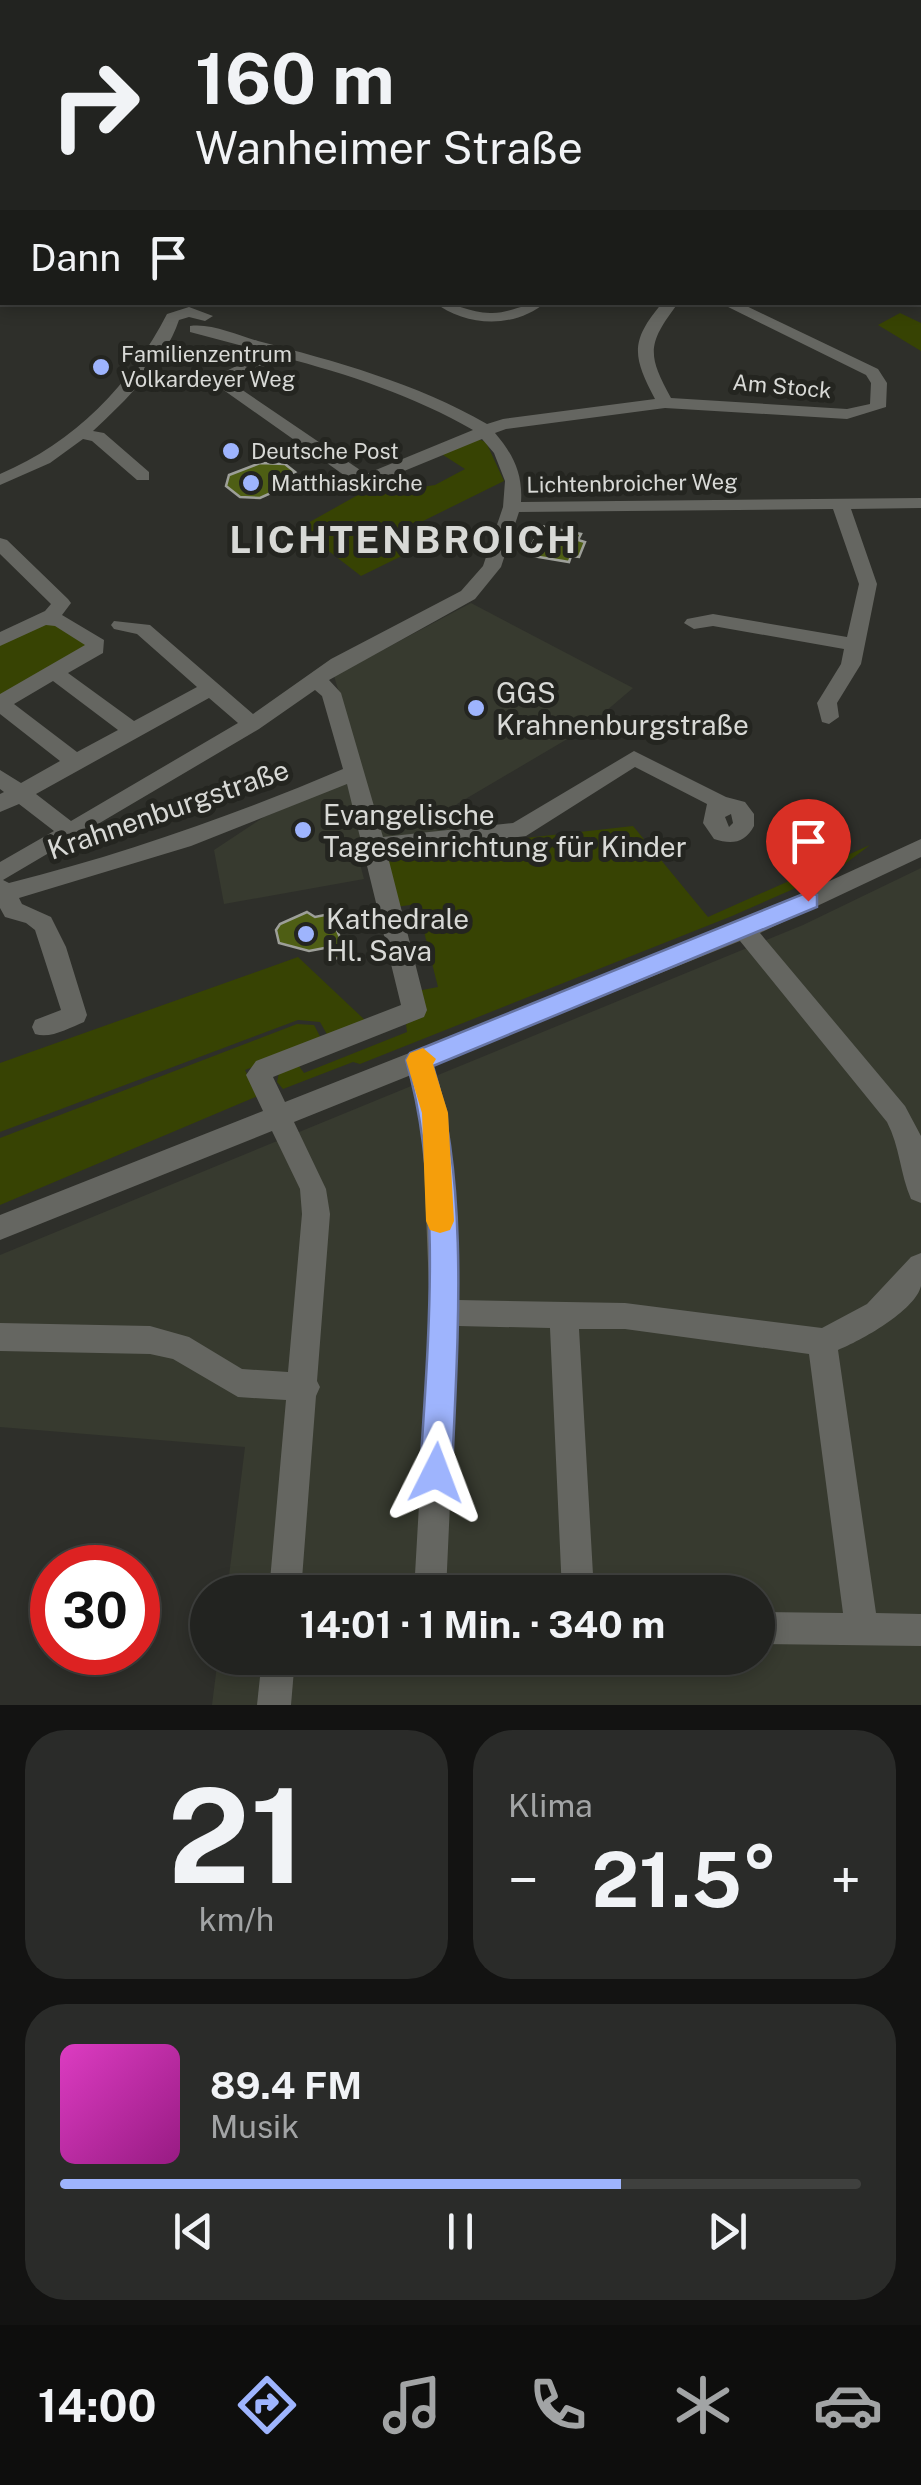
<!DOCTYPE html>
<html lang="de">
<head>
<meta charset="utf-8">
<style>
	:root { --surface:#222320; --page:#2a2b29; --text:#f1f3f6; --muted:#a2a4a5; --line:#3f403e; --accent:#9eb4fd }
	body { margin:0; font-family:"Public Sans",sans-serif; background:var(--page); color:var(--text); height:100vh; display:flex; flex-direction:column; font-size:38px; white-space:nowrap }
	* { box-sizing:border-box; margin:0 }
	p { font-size:32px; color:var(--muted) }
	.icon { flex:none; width:55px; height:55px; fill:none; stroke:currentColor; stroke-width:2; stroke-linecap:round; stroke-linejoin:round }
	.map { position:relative; height:1705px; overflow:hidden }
	.panel { display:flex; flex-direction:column; gap:25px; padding:25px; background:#131312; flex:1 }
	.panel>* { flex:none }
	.hud { position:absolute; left:0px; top:0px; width:922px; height:305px; box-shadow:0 5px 15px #0003,0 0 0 2px var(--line); background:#222320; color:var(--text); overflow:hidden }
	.speed { position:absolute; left:30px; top:1545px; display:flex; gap:20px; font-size:50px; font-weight:700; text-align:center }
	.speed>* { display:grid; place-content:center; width:130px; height:130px; border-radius:50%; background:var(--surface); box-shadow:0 5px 15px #0003,0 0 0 2px var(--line); line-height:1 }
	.speed .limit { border:15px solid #d22; background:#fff; color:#111 }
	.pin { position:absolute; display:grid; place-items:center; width:85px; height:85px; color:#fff; margin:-102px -42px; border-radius:50% 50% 50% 0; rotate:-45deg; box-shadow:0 0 10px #0007 }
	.pin .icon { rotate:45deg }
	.me { position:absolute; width:110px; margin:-55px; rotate:3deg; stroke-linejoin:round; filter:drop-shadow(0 0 8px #0008) }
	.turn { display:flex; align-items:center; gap:35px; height:210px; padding:0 30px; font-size:45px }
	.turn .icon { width:130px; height:130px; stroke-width:2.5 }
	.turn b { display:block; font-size:70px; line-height:85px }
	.then { display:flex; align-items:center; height:95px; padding:0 30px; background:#0003; gap:20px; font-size:38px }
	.big { font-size:75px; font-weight:700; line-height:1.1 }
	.panel .card { flex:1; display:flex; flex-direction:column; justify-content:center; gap:15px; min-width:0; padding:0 35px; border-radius:40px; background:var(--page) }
	.panel .dial { align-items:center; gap:0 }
	.dial b { font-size:130px; line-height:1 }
	.song { display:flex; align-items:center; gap:30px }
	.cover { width:120px; height:120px; border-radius:15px; background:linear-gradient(135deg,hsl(310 70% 55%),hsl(310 70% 35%)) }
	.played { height:10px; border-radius:5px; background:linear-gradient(90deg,var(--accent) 70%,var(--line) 70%) }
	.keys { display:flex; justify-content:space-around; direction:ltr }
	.heat { display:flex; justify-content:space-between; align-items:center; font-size:55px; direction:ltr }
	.panel .tiles { flex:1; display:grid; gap:25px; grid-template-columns:1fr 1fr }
	.card:last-child { grid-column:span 2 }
	.trip { position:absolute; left:190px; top:1575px; width:585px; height:100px; border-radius:50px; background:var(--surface); box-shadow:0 5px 15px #0003,0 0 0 2px var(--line); font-weight:700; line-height:100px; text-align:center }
	.tab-bar { display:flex; height:160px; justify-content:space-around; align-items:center; background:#0e0e0d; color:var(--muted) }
	.tab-bar .icon { width:70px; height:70px }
	.tab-bar .active { color:var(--accent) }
	.tab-bar b { font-size:45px; color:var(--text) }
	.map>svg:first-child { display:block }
</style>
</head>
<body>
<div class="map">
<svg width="921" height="1705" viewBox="0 0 921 1705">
	<rect width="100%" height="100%" fill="#2e2f2a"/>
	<g fill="#373a2f">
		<polygon points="471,603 633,688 586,728 457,804 453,810 457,831 383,839 334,676"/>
		<polygon points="348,782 366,846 356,848 364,879 224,904 214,850 264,817"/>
		<polygon points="921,868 921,1705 212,1705 218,1658 758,1658 758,1592 227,1592 245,1447 0,1427 0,1255 803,925"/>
	</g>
	<g fill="#374303">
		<polygon points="900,313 921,323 921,351 878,325"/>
		<polygon points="475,438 486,442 504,481 415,525 401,541 412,551 361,576 299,528 397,473 403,490 435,485 465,469 440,453"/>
		<polygon points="41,619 94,640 0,703 0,641"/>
		<polygon points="633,826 708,917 870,845 837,870 732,916 360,1064 353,1062 283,1089 277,1082 279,1073 299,1066 304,1073 407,1032 406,1024 423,1017 417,991 438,987 417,904 396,907 383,854"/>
		<polygon points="298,957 368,1023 329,1038 320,1022 298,1020 0,1132 0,1063"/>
		<polygon points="297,1024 314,1025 322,1040 245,1070 258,1096 0,1205 0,1138"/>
	</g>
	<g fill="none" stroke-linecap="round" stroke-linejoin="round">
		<g stroke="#93a25e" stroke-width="2.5">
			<polyline points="395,0 402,2"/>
			<polyline points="630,2 636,0"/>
		</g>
	</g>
	<g fill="#4e5e14" stroke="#9d9f99" stroke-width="2.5">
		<polygon points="260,463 285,464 295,472 272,482 280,489 260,498 240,497 226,486 229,475"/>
		<polygon points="541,526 581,534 578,540 585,542 579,557 571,556 569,562 527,555"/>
		<polygon points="307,912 315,917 330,914 348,956 333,959 330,947 309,951 279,943 276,930 280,924"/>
	</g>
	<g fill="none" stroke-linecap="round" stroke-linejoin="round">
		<g fill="#656661" fill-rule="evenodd">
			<polygon points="0,41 2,42 2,48 0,49"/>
			<polygon points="2,93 2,101 0,102 0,94"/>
			<rect x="0" y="205" width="2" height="10"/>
			<path d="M434 302C454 302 470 313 490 313 510 314 526 302 546 302 515 329 466 327 434 302Z"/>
			<path d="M663 302H679C648 343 646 353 671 398L847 409 870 404 871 383 866 375 718 302H738L878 369 887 383 886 407 847 419 665 408 506 429 495 433C513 454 523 474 521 502L921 498V508L851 509 877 584 861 664 837 703 839 717 829 724 822 722 817 703 841 664 844 649 713 626 694 629 684 623 687 619 713 614 847 637 859 584 833 509 519 512 501 567 475 599 329 680 341 693 383 837 513 823 634 751 726 797 745 802 754 814V826C745 843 732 845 714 839L703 823 707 804 635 767 526 836 387 853 427 1010 424 1017 273 1077 285 1102 736 924 921 839V857L760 933 905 1106 921 1136V1203L911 1199C900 1174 900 1147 887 1122L740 941 433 1065 448 1113 458 1300 625 1303 822 1328 867 1304 911 1257 921 1253C921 1263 921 1277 921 1286 915 1311 860 1341 838 1350L876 1613 921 1614V1646L758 1644V1612L843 1613 809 1354 625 1329H579L594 1592H562L550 1328 458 1326 446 1592H414L430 1313 422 1113 411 1075 294 1122 326 1189 330 1214 317 1381 320 1387 316 1396 301 1592H269L286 1400 238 1397 173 1359 150 1354 0 1351V1323L150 1326 189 1337 242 1369 288 1372 302 1214 300 1189 272 1131 0 1240V1215L263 1111 246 1075 256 1061 401 1005 347 784 191 846 19 898 22 904 51 917 66 947 87 1015 84 1022C69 1028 51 1039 35 1034L32 1027 35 1020 61 1010 35 930 26 923 5 917 0 908V862L54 831 19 804 0 812V794L4 792 0 789V770L21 783 60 761 0 714V694L85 645 55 626 46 625 0 646V632L45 611 51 604 0 554V538L7 540 68 599 71 603 62 615 104 640 103 653 68 673 134 721 197 687 137 634 114 629 111 625 114 621 150 625 253 714 331 659 461 591 483 566 503 507 505 481 494 453 482 439 370 485H358L215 384 220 374 265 352 190 332V326C211 323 237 335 258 341 335 361 416 383 487 424L503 419 655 399C632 355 630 341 663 302ZM282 357C348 374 414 396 473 430L366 474 232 383ZM53 681 118 730 77 752 14 704ZM315 690 322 696 343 769C235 815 124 854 9 883L3 880 259 729ZM209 698 238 723 71 821 36 794ZM731 814 733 823 729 827 725 817Z"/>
			<path d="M189 307 213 316 205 321 189 317 179 320C164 364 126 400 93 431L104 433 149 472V480H137L92 441 83 439 50 463 0 485V474C74 443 131 384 167 314Z"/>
			<polygon points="262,1658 295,1658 291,1705 257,1705"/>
			<polygon points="578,1658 616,1658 611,1670 599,1675 583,1670"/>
		</g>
		<defs>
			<g id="rail">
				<polyline points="312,0 318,2"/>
				<polyline points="334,0 341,2"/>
				<polyline points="367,0 374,2"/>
			</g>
		</defs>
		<use href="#rail" stroke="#898a87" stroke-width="5"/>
		<use href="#rail" stroke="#242520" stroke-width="2.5" stroke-dasharray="9" stroke-linecap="butt"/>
	</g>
	<path fill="#9eb4fd" stroke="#6775a4" stroke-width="2.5" d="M808 892 817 895V907L433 1066C470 1185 457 1348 452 1473L447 1484 436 1488 425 1484 420 1473C428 1343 443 1186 406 1060L410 1053Z"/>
	<polygon fill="#f59e0b" points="423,1048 436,1059 433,1064 448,1113 454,1221 450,1230 440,1233 430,1230 426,1221 422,1113 406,1060 410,1053"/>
	<g fill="#9eb4fd" stroke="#242520" stroke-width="4">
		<circle cx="101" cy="367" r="10"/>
		<circle cx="231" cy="451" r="10"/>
		<circle cx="251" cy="483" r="10"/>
		<circle cx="476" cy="708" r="10"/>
		<circle cx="303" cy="830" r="10"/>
		<circle cx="306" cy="934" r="10"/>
	</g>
	<g text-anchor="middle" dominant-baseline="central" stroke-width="10" stroke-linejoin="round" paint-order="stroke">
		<g font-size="22" fill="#d8d9d6" stroke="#242520" text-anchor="start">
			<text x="121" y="354">Familienzentrum<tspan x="121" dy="25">Volkardeyer Weg</tspan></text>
			<text x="251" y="451">Deutsche Post</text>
			<text x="271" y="483">Matthiaskirche</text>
		</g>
		<g font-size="22" fill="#d8d9d6" stroke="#242520">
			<text transform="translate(782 386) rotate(5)">Am Stock</text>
			<text transform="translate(632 483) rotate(-1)">Lichtenbroicher Weg</text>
		</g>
		<g font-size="28" fill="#d8d9d6" stroke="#242520" text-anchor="start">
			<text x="496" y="692">GGS<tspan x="496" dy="32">Krahnenburgstraße</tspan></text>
			<text x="323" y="814">Evangelische<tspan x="323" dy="32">Tageseinrichtung für Kinder</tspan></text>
			<text x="326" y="918">Kathedrale<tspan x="326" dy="32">Hl. Sava</tspan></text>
		</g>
		<g font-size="28" fill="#d8d9d6" stroke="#242520">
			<text transform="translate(168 809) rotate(-19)">Krahnenburgstraße</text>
		</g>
		<g font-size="38" font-weight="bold" letter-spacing="2.5" fill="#d8d9d6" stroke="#242520">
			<text x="404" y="539">LICHTENBROICH</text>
		</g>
	</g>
</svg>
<div class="speed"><div class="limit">30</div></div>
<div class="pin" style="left:808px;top:901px;background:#d93025"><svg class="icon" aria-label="arrive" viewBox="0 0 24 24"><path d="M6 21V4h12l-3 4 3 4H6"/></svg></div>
<svg class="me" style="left:436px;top:1473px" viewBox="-20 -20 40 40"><path d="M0-17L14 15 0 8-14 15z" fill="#9eb4fd" stroke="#fff" stroke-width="4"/></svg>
<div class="trip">14:01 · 1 Min. · 340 m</div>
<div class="hud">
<div class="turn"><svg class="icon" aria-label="right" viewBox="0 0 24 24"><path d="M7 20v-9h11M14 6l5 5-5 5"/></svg><div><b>160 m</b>Wanheimer Straße</div></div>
<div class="then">Dann<svg class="icon" aria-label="arrive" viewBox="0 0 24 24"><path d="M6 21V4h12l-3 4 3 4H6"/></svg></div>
</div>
</div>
<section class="panel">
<div class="tiles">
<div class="card dial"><b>21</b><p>km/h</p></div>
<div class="card"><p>Klima</p>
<div class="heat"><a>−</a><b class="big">21.5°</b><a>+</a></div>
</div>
<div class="card">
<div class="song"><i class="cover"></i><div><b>89.4 FM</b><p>Musik</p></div></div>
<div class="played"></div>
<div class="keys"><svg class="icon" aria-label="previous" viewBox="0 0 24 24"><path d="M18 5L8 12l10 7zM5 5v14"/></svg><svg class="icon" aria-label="pause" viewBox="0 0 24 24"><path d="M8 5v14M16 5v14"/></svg><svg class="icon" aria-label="next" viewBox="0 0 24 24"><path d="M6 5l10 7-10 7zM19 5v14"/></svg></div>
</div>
</div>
</section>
<nav class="tab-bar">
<b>14:00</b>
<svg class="icon active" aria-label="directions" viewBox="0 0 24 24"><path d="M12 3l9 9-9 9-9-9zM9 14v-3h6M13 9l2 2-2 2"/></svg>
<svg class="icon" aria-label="music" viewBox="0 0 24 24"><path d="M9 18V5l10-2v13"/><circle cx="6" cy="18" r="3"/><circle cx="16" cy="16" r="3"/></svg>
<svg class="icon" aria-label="phone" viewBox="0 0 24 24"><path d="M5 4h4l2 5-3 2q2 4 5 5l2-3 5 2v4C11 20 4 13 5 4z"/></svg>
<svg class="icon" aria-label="climate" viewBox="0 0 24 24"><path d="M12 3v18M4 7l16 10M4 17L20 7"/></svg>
<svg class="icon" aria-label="car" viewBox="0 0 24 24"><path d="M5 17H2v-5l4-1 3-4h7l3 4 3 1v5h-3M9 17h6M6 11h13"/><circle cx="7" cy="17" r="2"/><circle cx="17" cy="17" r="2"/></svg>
</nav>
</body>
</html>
